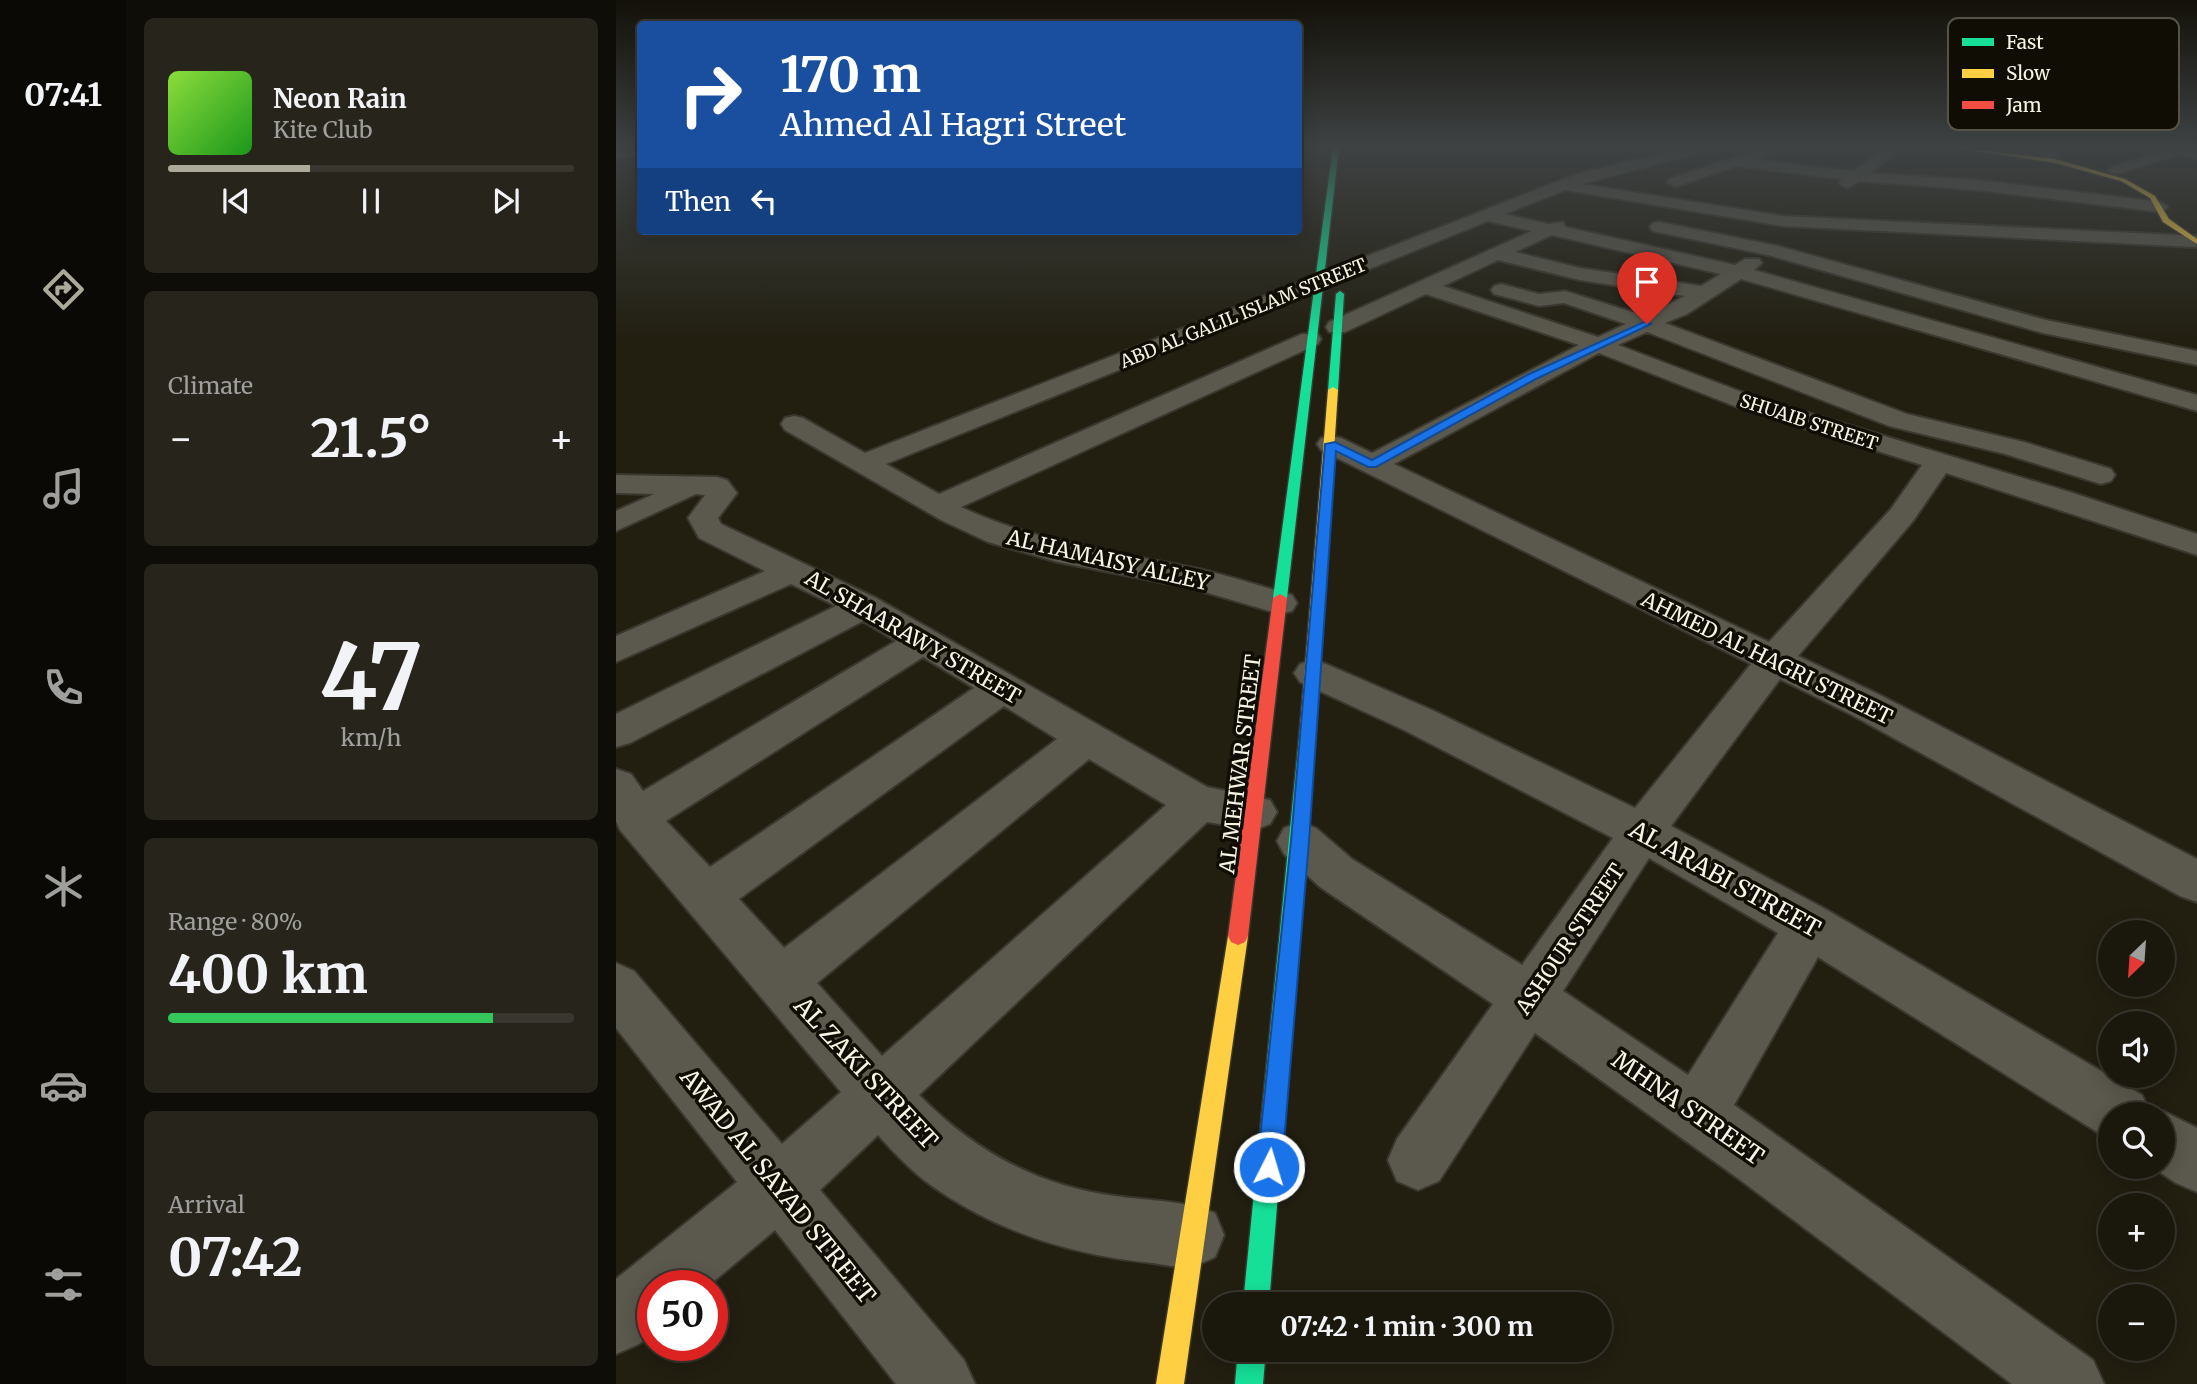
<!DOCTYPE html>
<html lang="en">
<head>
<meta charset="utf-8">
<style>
	:root { --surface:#1a170d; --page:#27241b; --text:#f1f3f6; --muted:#9f9f9d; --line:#38362e; --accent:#aca99a }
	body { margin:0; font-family:Merriweather,serif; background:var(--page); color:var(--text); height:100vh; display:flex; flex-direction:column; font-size:26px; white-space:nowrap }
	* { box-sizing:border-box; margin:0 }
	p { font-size:23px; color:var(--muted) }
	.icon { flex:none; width:38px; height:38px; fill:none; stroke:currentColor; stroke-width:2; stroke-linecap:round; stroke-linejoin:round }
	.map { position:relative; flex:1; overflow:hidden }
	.details { display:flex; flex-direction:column; gap:18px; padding:18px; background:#0e0d07; width:490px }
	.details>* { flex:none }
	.hud { position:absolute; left:21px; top:21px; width:665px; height:214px; border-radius:7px; box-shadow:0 4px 18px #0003,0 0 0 2px var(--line); background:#1a4fa0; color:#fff; overflow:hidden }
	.needle { width:46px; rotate:205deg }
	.controls { position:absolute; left:1482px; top:920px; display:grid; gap:14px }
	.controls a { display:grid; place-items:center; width:77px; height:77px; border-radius:50%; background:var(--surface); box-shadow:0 4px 18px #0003,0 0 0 2px var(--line); font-size:35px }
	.speed { position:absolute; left:21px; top:1270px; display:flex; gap:14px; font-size:35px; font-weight:700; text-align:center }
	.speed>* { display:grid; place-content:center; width:91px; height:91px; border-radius:50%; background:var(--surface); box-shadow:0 4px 18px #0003,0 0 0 2px var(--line); line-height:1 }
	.speed .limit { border:10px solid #d22; background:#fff; color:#111 }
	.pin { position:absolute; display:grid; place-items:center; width:60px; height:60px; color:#fff; margin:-72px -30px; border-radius:50% 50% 50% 0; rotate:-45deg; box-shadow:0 0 7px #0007 }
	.pin .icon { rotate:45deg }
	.me { position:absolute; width:77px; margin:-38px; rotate:5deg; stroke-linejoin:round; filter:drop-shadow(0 0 5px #0008) }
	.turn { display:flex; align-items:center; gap:24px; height:147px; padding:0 28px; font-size:32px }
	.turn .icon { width:91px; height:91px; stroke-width:2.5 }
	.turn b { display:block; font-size:49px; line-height:60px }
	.then { display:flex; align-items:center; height:66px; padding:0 28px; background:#0003; gap:14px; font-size:26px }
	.big { font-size:52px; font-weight:700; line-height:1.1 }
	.details .card { flex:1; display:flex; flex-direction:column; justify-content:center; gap:10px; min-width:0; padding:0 24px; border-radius:10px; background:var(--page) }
	.details .dial { align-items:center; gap:0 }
	.dial b { font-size:91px; line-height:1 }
	.song { display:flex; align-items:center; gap:21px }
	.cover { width:84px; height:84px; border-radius:10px; background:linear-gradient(135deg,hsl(90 70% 55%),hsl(120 70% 35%)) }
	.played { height:7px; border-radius:4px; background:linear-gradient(90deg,var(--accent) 35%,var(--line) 35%) }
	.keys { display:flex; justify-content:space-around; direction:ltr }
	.heat { display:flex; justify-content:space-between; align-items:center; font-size:38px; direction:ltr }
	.charge { height:10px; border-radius:5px; background:linear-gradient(90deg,#34c759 80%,var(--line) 0) }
	.trip { position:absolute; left:586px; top:1292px; width:410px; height:70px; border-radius:35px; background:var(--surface); box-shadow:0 4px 18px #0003,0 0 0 2px var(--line); font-weight:700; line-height:70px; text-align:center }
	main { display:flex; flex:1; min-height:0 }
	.tabs { display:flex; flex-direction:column; width:126px; justify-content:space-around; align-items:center; background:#0a0905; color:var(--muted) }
	.tabs .icon { width:49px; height:49px }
	.tabs .current { color:var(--accent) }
	.tabs b { font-size:32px; color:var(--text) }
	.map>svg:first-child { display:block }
</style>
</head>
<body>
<main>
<nav class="tabs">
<b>07:41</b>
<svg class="icon current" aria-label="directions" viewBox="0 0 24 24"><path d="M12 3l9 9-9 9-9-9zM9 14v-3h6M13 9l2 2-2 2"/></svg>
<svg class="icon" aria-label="music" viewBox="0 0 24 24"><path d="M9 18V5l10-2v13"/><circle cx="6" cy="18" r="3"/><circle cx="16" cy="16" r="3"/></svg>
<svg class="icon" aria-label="phone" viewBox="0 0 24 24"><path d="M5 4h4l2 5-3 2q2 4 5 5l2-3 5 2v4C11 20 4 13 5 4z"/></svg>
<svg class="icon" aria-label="climate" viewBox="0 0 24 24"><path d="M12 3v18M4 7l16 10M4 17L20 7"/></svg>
<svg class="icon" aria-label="car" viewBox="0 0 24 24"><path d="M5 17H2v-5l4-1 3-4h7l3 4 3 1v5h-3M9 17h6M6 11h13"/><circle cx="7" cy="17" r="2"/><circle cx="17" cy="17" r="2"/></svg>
<svg class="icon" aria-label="filters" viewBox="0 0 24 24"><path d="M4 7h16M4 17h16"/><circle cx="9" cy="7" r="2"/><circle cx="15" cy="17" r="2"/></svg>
</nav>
<section class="details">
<div class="card">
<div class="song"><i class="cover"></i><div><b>Neon Rain</b><p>Kite Club</p></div></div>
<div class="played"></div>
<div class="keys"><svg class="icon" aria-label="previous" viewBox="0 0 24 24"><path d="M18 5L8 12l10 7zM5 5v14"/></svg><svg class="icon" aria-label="pause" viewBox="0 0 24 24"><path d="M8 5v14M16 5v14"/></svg><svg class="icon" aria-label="next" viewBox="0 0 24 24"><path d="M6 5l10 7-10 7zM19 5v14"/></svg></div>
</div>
<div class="card"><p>Climate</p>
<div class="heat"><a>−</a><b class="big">21.5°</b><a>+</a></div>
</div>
<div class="card dial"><b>47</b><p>km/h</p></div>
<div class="card"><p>Range · 80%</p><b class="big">400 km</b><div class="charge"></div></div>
<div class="card"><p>Arrival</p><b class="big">07:42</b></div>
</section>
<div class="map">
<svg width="1581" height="1384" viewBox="0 0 1581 1384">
	<rect width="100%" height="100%" fill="#221f11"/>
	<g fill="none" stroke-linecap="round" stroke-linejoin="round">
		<defs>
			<polygon id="lane" points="1561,147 1581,153 1581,159 1558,152"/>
			<g id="street">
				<polygon points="24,147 24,154 0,159 0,151"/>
				<path d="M1073 147H1097L1095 150 965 184 1167 216 1581 236 1580 247 1167 226 949 190 889 214 932 224 947 222 949 227 1119 265 1129 259H1143L1146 263 1138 270 1581 395V411L1125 279 1071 314 1049 323 1291 414 1408 442 1495 469 1499 475 1495 481 1485 484 1389 454 1273 426 1031 332 1002 345 1139 397 1457 493 1581 534V555L1330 473 1297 521 1182 656 1264 695 1581 859V902L1564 896 1236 715 1164 679 1055 826 1211 910 1526 1095 1535 1115H1494V1139L1486 1135 1202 957 1118 1105 1477 1360 1488 1384H1396L1123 1179 919 1033 823 1181 802 1190 781 1181 772 1160 781 1139 877 1004 704 887 668 854 661 841 668 828 684 822 700 828 736 859 906 965 997 838 788 730 684 682 678 673 684 664 697 660 710 664 816 710 1019 808 1135 664 705 450 701 444 705 438 715 436 725 438 756 453 963 345 810 294 729 332H713L710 327 713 322 916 231 872 221 270 464 323 494 686 334H702L705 339 702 344 345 507C419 542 498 552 578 568 611 575 644 586 676 595L681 603 676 611 664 614 575 588 442 562 372 542 325 520 169 430 165 424 169 418 178 416 187 418 249 453 940 182 965 173ZM936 235 1105 274 1085 286 964 268 899 252ZM882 260 964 280 1069 296 1029 316 949 291 923 294 885 284 878 286 875 290 878 294 923 306 948 303 1010 324 982 337 827 286ZM983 353 1121 407 1306 465 1275 509 1153 642 778 464ZM1033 858 1162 933 1072 1075 947 991Z"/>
				<polygon points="1150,147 1170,147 1139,160 1237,171 1271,147 1287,147 1254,173 1361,180 1544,202 1552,207 1544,212 1361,190 1243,181 1231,188 1223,183 1226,179 1120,166 1059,187 1051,182 1053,179"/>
				<polygon points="1419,147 1434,147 1442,156 1435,160 1430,159"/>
				<polygon points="1558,147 1579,147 1577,150 1505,173 1495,173 1492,170 1495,167"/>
				<polygon points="1043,222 1162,246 1430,320 1581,351 1581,365 1427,333 1152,255 1037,231 1034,227 1037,223"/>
				<path d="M0 475 101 477 111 480 121 493 102 518 105 524 260 598 591 787 654 800 661 812 654 824 639 830 591 822 303 1095C358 1151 421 1186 499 1196 533 1201 568 1200 599 1213L608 1235 599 1257C593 1260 586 1263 579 1265 567 1269 549 1265 537 1263 463 1256 387 1234 325 1192 301 1177 281 1156 262 1135L204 1190 348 1360 359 1384H280L159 1230 92 1286H37V1333L23 1344 0 1354V1279L121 1182 0 1028V963L18 971 166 1144 225 1092 4 830 0 821V769L15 774 27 791 280 641 247 621 14 743 0 747V714L220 606 175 584 0 662V636L149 571 83 538 72 518 89 495 80 494 0 531V511L38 494 0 493ZM307 657 358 688 94 867 50 821ZM388 706 441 739 168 948 123 899ZM473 759 550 805 266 1056 201 983Z"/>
				<polygon points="1547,1111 1581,1128 1581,1192 1560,1183 1536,1167 1547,1167 1547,1115 1537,1115"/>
			</g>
			<g id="fast">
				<polygon points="717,147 723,147 671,598 664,602 657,598"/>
				<polygon points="724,291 728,294 722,390 717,393 712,390 720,294"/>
				<polygon points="692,722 698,724 700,728 653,1304 627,1304 684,728 686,724"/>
				<polygon points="622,1349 650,1349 647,1384 619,1384"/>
			</g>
			<g id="slow">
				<polygon points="1334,147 1439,159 1509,179 1539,196 1553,219 1581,239 1581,244 1547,222 1534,198 1505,181 1439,163"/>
				<polygon points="717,387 722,390 700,728 698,732 686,732 684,728 712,390"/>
				<polygon points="622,927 629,930 632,936 568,1384 540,1384 612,936 615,930"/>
			</g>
			<polygon id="jam" points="664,594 671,598 632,936 629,942 622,945 615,942 612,936 657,598"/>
		</defs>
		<use href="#lane" stroke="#3a382e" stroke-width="3"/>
		<use href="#street" stroke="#3a382e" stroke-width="4"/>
		<use href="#fast" stroke="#3a382e" stroke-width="3"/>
		<use href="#slow" stroke="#3a382e" stroke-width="3"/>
		<use href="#jam" stroke="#3a382e" stroke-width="3"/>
		<use href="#lane" fill="#5b594d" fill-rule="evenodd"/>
		<use href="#street" fill="#5b594d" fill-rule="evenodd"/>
		<use href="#fast" fill="#16e098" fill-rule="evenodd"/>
		<use href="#slow" fill="#ffcf43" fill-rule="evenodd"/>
		<use href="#jam" fill="#f24e42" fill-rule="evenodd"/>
	</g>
	<linearGradient id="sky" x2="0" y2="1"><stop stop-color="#131109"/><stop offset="0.43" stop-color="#3e4243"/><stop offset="1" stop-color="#3e4243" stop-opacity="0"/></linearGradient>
	<rect width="1581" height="340" fill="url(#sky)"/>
	<polygon fill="#1a73e8" stroke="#114b97" stroke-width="2" points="1028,322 1035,324 918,380 760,467 752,467 720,451 693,841 666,1167 662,1175 653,1179 645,1175 641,1167 675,841 709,444 719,442 756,460 911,375"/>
	<g text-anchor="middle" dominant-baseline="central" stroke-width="7" stroke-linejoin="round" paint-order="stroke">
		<g font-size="18" fill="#f7f4e4" stroke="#100e04">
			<text transform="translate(627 313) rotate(-22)">ABD AL GALIL ISLAM STREET</text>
			<text transform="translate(1193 422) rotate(18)">SHUAIB STREET</text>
		</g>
		<g font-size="21" fill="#f7f4e4" stroke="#100e04">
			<text transform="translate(492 560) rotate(13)">AL HAMAISY ALLEY</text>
			<text transform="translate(297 637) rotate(30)">AL SHAARAWY STREET</text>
			<text transform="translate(1151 658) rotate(26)">AHMED AL HAGRI STREET</text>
			<text transform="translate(624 764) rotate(-83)">AL MEHWAR STREET</text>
			<text transform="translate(954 939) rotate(-56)">ASHOUR STREET</text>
		</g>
		<g font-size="24" fill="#f7f4e4" stroke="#100e04">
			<text transform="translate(1109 879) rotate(29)">AL ARABI STREET</text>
			<text transform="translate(250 1073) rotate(47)">AL ZAKI STREET</text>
			<text transform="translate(1072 1108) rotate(35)">MHNA STREET</text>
			<text transform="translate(162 1186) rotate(51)">AWAD AL SAYAD STREET</text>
		</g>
	</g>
	<rect x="1332" y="18" width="231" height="112" rx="10" fill="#100e04" stroke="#555347" stroke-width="2"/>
	<rect x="1346" y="38" width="32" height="8" fill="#16e098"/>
	<rect x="1346" y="69" width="32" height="9" fill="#ffcf43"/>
	<rect x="1346" y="101" width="32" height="8" fill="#f24e42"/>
	<g font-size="19" fill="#f7f4e4">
		<text x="1390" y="49">Fast</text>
		<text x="1390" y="80">Slow</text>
		<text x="1390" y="112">Jam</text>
	</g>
</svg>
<div class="controls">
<a><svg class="needle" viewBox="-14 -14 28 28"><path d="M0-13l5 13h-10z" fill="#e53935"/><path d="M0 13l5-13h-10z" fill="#9f9f9d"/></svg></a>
<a><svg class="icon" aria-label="sound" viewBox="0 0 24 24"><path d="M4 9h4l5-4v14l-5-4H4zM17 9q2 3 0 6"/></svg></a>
<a><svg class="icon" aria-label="search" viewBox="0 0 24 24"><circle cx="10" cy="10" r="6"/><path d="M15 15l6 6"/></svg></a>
<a>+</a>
<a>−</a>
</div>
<div class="speed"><div class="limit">50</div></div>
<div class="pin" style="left:1031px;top:324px;background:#d93025"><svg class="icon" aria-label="arrive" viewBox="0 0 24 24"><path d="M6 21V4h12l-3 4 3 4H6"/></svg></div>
<svg class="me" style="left:653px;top:1167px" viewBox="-20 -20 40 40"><circle r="17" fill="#1a73e8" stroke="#fff" stroke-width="3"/><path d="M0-11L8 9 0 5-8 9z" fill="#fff"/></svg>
<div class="trip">07:42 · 1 min · 300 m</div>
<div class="hud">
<div class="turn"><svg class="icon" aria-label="right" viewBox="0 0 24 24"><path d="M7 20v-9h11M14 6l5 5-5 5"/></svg><div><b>170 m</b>Ahmed Al Hagri Street</div></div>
<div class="then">Then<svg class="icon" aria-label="left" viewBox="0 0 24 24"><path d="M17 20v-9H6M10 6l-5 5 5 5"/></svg></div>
</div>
</div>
</main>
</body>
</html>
